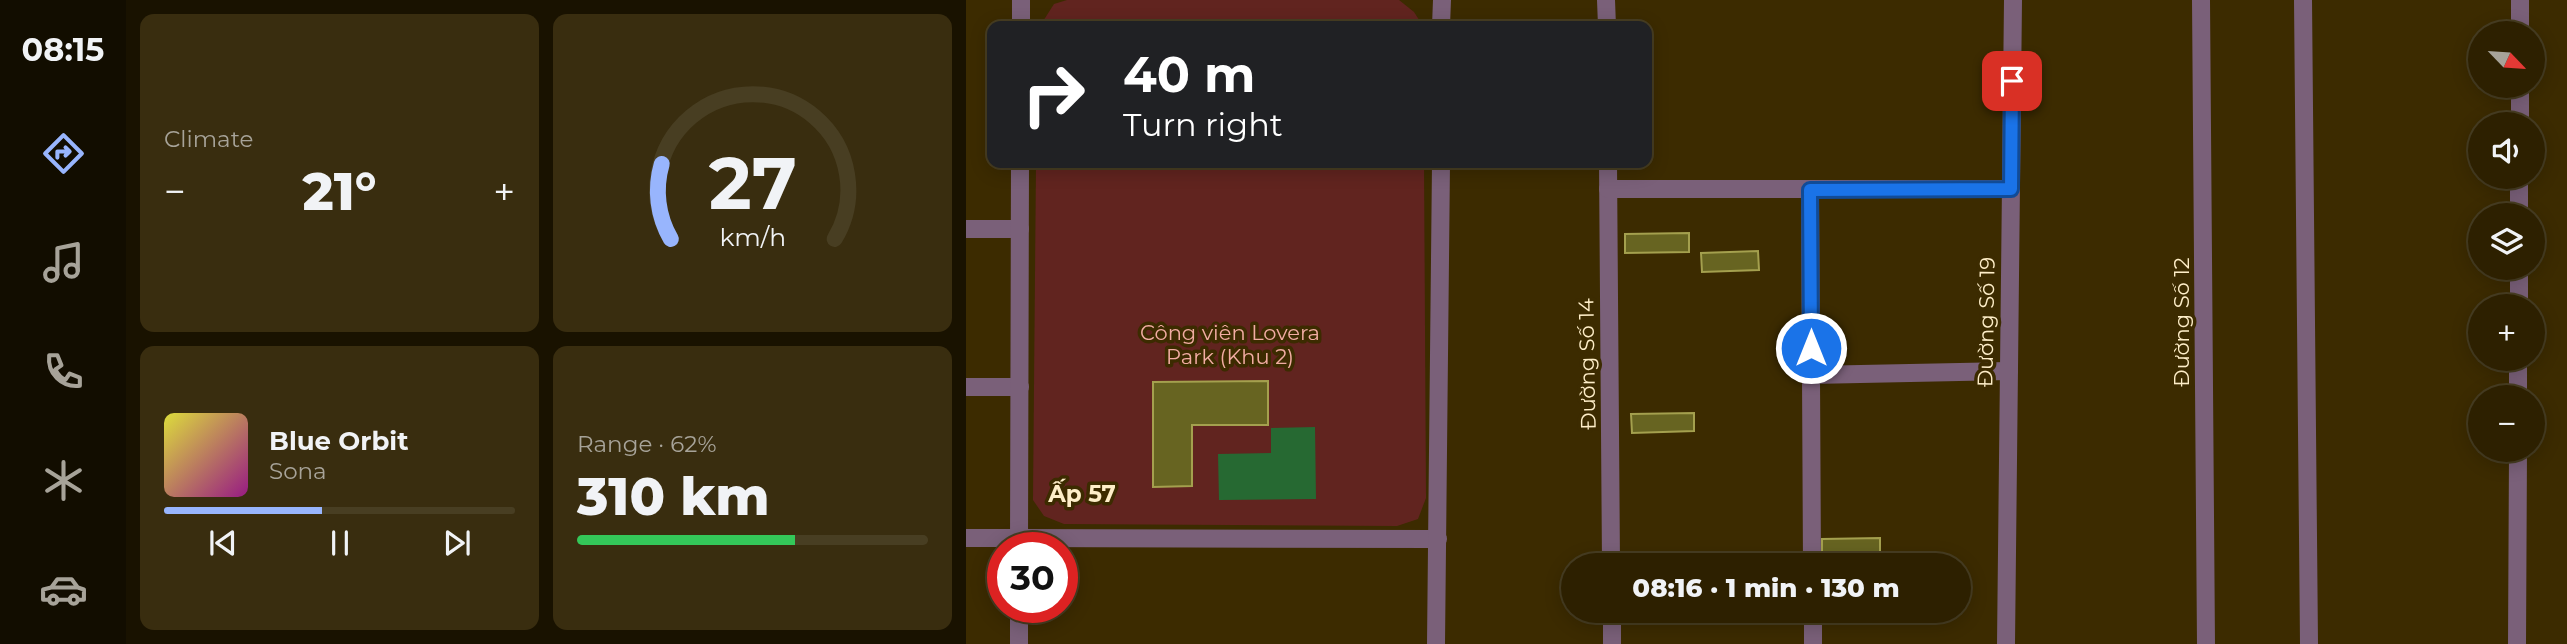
<!DOCTYPE html>
<html lang="en">
<head>
<meta charset="utf-8">
<style>
	:root { --surface:#2d2000; --page:#392d0f; --text:#f1f3f6; --muted:#a7a399; --line:#483e22; --accent:#98b5fd }
	body { margin:0; font-family:Montserrat,sans-serif; background:var(--page); color:var(--text); height:100vh; display:flex; flex-direction:column; font-size:26px; white-space:nowrap }
	* { box-sizing:border-box; margin:0 }
	p { font-size:23px; color:var(--muted) }
	.icon { flex:none; width:38px; height:38px; fill:none; stroke:currentColor; stroke-width:2; stroke-linecap:round; stroke-linejoin:round }
	.map { position:relative; flex:1; overflow:hidden }
	.drawer { display:flex; flex-direction:column; gap:14px; padding:14px; background:#191200; width:840px }
	.drawer>* { flex:none }
	.top-card { position:absolute; left:21px; top:21px; width:665px; height:147px; border-radius:14px; box-shadow:0 4px 18px #0003,0 0 0 2px var(--line); background:#202124; color:#fff; overflow:hidden }
	.needle { width:46px; rotate:115deg }
	.controls { position:absolute; left:1502px; top:21px; display:grid; gap:14px }
	.controls a { display:grid; place-items:center; width:77px; height:77px; border-radius:50%; background:var(--surface); box-shadow:0 4px 18px #0003,0 0 0 2px var(--line); font-size:35px }
	.speed { position:absolute; left:21px; top:532px; display:flex; gap:14px; font-size:35px; font-weight:700; text-align:center }
	.speed>* { display:grid; place-content:center; width:91px; height:91px; border-radius:50%; background:var(--surface); box-shadow:0 4px 18px #0003,0 0 0 2px var(--line); line-height:1 }
	.speed .limit { border:10px solid #d22; background:#fff; color:#111 }
	.pin { position:absolute; display:grid; place-items:center; width:60px; height:60px; color:#fff; margin:-30px; border-radius:14px; box-shadow:0 4px 10px #0006 }
	.me { position:absolute; width:77px; margin:-38px; rotate:0deg; stroke-linejoin:round; filter:drop-shadow(0 0 5px #0008) }
	.turn { display:flex; align-items:center; gap:24px; height:147px; padding:0 21px; font-size:32px }
	.turn .icon { width:91px; height:91px; stroke-width:2.5 }
	.turn b { display:block; font-size:49px; line-height:60px }
	.big { font-size:52px; font-weight:800; line-height:1.1 }
	.drawer .widget { flex:1; display:flex; flex-direction:column; justify-content:center; gap:10px; min-width:0; padding:0 24px; border-radius:14px; background:var(--page) }
	.drawer .dial { align-items:center; gap:0 }
	.dial svg { height:182px; overflow:visible; fill:none; stroke:var(--line); stroke-width:7; stroke-linecap:round; text-anchor:middle }
	.dial text { fill:var(--text); stroke:none }
	.song { display:flex; align-items:center; gap:21px }
	.cover { width:84px; height:84px; border-radius:10px; background:linear-gradient(135deg,hsl(60 70% 55%),hsl(310 70% 35%)) }
	.played { height:7px; border-radius:4px; background:linear-gradient(90deg,var(--accent) 45%,var(--line) 45%) }
	.keys { display:flex; justify-content:space-around; direction:ltr }
	.heat { display:flex; justify-content:space-between; align-items:center; font-size:38px; direction:ltr }
	.charge { height:10px; border-radius:5px; background:linear-gradient(90deg,#34c759 62%,var(--line) 0) }
	.drawer .tiles { flex:1; display:grid; gap:14px; grid-template-columns:repeat(2,1fr) }
	.trip { position:absolute; left:595px; top:553px; width:410px; height:70px; border-radius:35px; background:var(--surface); box-shadow:0 4px 18px #0003,0 0 0 2px var(--line); font-weight:800; line-height:70px; text-align:center }
	main { display:flex; flex:1; min-height:0 }
	.dock { display:flex; flex-direction:column; width:126px; justify-content:space-around; align-items:center; background:#120d00; color:var(--muted) }
	.dock .icon { width:49px; height:49px }
	.dock .active { color:var(--accent) }
	.dock b { font-size:32px; color:var(--text) }
	.map>svg:first-child { display:block }
</style>
</head>
<body>
<main>
<nav class="dock">
<b>08:15</b>
<svg class="icon active" aria-label="directions" viewBox="0 0 24 24"><path d="M12 3l9 9-9 9-9-9zM9 14v-3h6M13 9l2 2-2 2"/></svg>
<svg class="icon" aria-label="music" viewBox="0 0 24 24"><path d="M9 18V5l10-2v13"/><circle cx="6" cy="18" r="3"/><circle cx="16" cy="16" r="3"/></svg>
<svg class="icon" aria-label="phone" viewBox="0 0 24 24"><path d="M5 4h4l2 5-3 2q2 4 5 5l2-3 5 2v4C11 20 4 13 5 4z"/></svg>
<svg class="icon" aria-label="climate" viewBox="0 0 24 24"><path d="M12 3v18M4 7l16 10M4 17L20 7"/></svg>
<svg class="icon" aria-label="car" viewBox="0 0 24 24"><path d="M5 17H2v-5l4-1 3-4h7l3 4 3 1v5h-3M9 17h6M6 11h13"/><circle cx="7" cy="17" r="2"/><circle cx="17" cy="17" r="2"/></svg>
</nav>
<section class="drawer">
<div class="tiles">
<div class="widget"><p>Climate</p>
<div class="heat"><a>−</a><b class="big">21°</b><a>+</a></div>
</div>
<div class="widget dial"><svg viewBox="0 0 100 80">
<path d="M14 69A42 42 0 1 1 86 69"/>
<path d="M14 69A42 42 0 0 1 10 36" stroke="#98b5fd"/>
<text x="50" y="56" font-size="32" font-weight="700">27</text>
<text x="50" y="72" font-size="11">km/h</text>
</svg></div>
<div class="widget">
<div class="song"><i class="cover"></i><div><b>Blue Orbit</b><p>Sona</p></div></div>
<div class="played"></div>
<div class="keys"><svg class="icon" aria-label="previous" viewBox="0 0 24 24"><path d="M18 5L8 12l10 7zM5 5v14"/></svg><svg class="icon" aria-label="pause" viewBox="0 0 24 24"><path d="M8 5v14M16 5v14"/></svg><svg class="icon" aria-label="next" viewBox="0 0 24 24"><path d="M6 5l10 7-10 7zM19 5v14"/></svg></div>
</div>
<div class="widget"><p>Range · 62%</p><b class="big">310 km</b><div class="charge"></div></div>
</div>
</section>
<div class="map">
<svg width="1601" height="644" viewBox="0 0 1601 644">
	<rect width="100%" height="100%" fill="#3c2b00"/>
	<g fill="#61241f">
		<polygon points="101,0 433,0 448,12 457,26 74,26 88,4"/>
		<polygon points="70,163 458,163 460,498 452,519 431,526 98,524 78,516 67,500"/>
	</g>
	<polygon fill="#266932" points="349,427 350,499 253,500 252,454 305,453 305,428"/>
	<g fill="#676421" stroke="#a4a04e" stroke-width="2">
		<polygon points="723,233 723,252 659,253 659,234"/>
		<polygon points="792,251 793,270 736,272 735,253"/>
		<polygon points="302,381 302,425 226,425 226,486 187,487 187,382"/>
		<polygon points="728,413 728,431 666,433 665,414"/>
		<polygon points="914,538 914,556 856,556 856,539"/>
	</g>
	<g fill="none" stroke-linecap="round" stroke-linejoin="round">
		<g stroke="#7a6079" stroke-width="18">
			<polyline points="640,0 641,26"/>
			<polyline points="1235,0 1240,644"/>
			<polyline points="1337,0 1343,644"/>
			<polyline points="55,26 55,0"/>
			<polyline points="475,26 476,0"/>
			<polyline points="1554,33 1554,0"/>
			<polyline points="1554,124 1554,86"/>
			<polyline points="642,163 645,565"/>
			<polyline points="642,189 1045,189"/>
			<polyline points="844,189 846,565"/>
			<polyline points="1553,215 1553,177"/>
			<polyline points="0,229 54,229"/>
			<polyline points="1553,306 1553,268"/>
			<polyline points="845,375 1043,371"/>
			<polyline points="0,387 54,387"/>
			<polyline points="1552,397 1552,359"/>
			<polyline points="0,538 472,539"/>
			<polyline points="53,548 54,163"/>
			<polyline points="646,611 646,644"/>
			<polyline points="847,611 847,644"/>
			<polyline points="53,644 53,607"/>
			<polyline points="470,644 475,163"/>
			<polyline points="1040,644 1047,0"/>
			<polyline points="1551,644 1552,450"/>
		</g>
	</g>
	<g fill="none" stroke-linecap="round" stroke-linejoin="round">
		<defs>
			<polyline id="route" points="845,348 844,190 1045,189 1046,81"/>
		</defs>
		<use href="#route" stroke="#114b97" stroke-width="18"/>
		<use href="#route" stroke="#1a73e8" stroke-width="12"/>
	</g>
	<g text-anchor="middle" dominant-baseline="central" stroke-width="7" stroke-linejoin="round" paint-order="stroke">
		<g font-size="21" fill="#feeec8" stroke="#3c2b00">
			<text transform="translate(1020 322) rotate(-89)">Đường Số 19</text>
			<text transform="translate(1215 322) rotate(-90)">Đường Số 12</text>
			<text transform="translate(621 364) rotate(-91)">Đường Số 14</text>
		</g>
		<g font-size="21" fill="#f2aca3" stroke="#3c2b00">
			<text x="264" y="332">Công viên Lovera<tspan x="264" dy="24">Park (Khu 2)</tspan></text>
		</g>
		<g font-size="23" font-weight="bold" fill="#feeec8" stroke="#3c2b00">
			<text x="116" y="494">Ấp 57</text>
		</g>
	</g>
</svg>
<div class="controls">
<a><svg class="needle" viewBox="-14 -14 28 28"><path d="M0-13l5 13h-10z" fill="#e53935"/><path d="M0 13l5-13h-10z" fill="#a7a399"/></svg></a>
<a><svg class="icon" aria-label="sound" viewBox="0 0 24 24"><path d="M4 9h4l5-4v14l-5-4H4zM17 9q2 3 0 6"/></svg></a>
<a><svg class="icon" aria-label="layers" viewBox="0 0 24 24"><path d="M12 4l9 5-9 5-9-5zM3 14l9 5 9-5"/></svg></a>
<a>+</a>
<a>−</a>
</div>
<div class="speed"><div class="limit">30</div></div>
<div class="pin" style="left:1046px;top:81px;background:#d93025"><svg class="icon" aria-label="arrive" viewBox="0 0 24 24"><path d="M6 21V4h12l-3 4 3 4H6"/></svg></div>
<svg class="me" style="left:845px;top:348px" viewBox="-20 -20 40 40"><circle r="17" fill="#1a73e8" stroke="#fff" stroke-width="3"/><path d="M0-11L8 9 0 5-8 9z" fill="#fff"/></svg>
<div class="trip">08:16 · 1 min · 130 m</div>
<div class="top-card">
<div class="turn"><svg class="icon" aria-label="right" viewBox="0 0 24 24"><path d="M7 20v-9h11M14 6l5 5-5 5"/></svg><div><b>40 m</b>Turn right</div></div>
</div>
</div>
</main>
</body>
</html>
